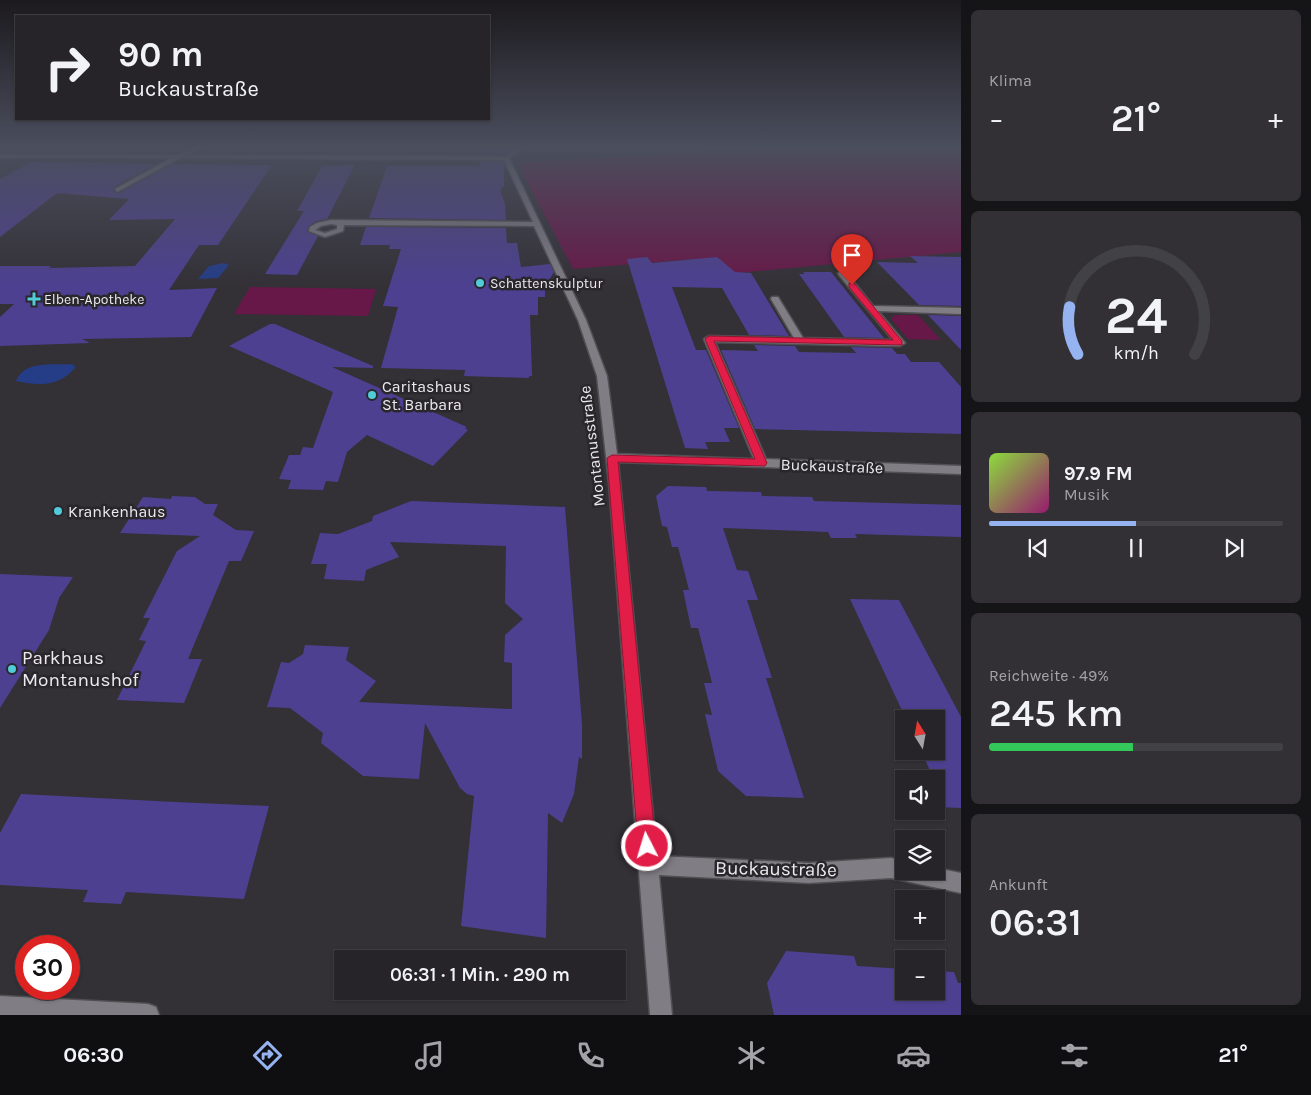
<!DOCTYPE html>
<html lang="de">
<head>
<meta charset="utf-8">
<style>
	:root { --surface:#262428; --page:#323034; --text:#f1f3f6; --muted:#a4a4a8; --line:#424145; --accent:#95b2f1 }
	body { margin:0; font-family:Karla,sans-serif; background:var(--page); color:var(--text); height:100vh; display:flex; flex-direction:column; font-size:19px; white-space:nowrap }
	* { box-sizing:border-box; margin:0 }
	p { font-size:16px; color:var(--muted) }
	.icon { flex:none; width:28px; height:28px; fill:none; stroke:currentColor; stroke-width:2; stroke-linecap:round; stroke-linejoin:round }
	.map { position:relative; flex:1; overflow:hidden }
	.details { display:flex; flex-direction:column; gap:10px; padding:10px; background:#151416; width:350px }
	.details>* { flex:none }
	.top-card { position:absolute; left:15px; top:15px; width:475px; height:105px; border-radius:0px; box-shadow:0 1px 4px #0004,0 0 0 1px var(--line); background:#262428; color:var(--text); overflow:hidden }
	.needle { width:32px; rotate:349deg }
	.controls { position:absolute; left:895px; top:710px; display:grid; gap:10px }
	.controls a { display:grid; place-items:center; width:50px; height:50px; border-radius:0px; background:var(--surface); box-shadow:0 1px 4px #0004,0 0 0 1px var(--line); font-size:25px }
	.speed { position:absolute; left:15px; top:935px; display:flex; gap:10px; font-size:25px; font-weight:700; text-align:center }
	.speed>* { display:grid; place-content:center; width:65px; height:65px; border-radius:50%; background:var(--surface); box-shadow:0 1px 4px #0004,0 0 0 1px var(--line); line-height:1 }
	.speed .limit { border:8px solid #d22; background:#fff; color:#111 }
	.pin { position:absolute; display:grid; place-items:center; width:42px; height:42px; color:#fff; margin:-51px -21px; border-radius:50% 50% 50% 0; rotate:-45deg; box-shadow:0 0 5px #0007 }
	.pin .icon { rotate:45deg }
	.me { position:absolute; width:55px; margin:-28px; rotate:355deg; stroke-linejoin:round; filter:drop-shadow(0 0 4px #0008) }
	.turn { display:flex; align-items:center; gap:18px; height:105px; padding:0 20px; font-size:22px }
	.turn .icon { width:65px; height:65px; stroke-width:2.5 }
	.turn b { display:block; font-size:35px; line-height:42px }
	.big { font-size:38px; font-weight:600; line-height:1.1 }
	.details .tile { flex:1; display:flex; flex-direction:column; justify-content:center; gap:8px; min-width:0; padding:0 18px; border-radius:8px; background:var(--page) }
	.details .dial { align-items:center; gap:0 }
	.dial svg { height:130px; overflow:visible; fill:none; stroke:var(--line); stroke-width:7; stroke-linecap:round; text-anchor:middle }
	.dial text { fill:var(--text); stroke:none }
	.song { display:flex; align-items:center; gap:15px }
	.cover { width:60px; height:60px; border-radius:8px; background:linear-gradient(135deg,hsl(90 70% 55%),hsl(320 70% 35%)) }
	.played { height:5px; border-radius:2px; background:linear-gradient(90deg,var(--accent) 50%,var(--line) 50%) }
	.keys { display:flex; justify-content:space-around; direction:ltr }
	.heat { display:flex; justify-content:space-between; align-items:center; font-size:28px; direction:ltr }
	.charge { height:8px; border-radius:4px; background:linear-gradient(90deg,#34c759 49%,var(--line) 0) }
	.trip { position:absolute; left:334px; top:950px; width:292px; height:50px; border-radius:0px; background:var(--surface); box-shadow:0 1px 4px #0004,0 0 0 1px var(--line); font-weight:600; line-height:50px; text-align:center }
	.tab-bar { display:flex; height:80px; justify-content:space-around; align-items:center; background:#0f0e10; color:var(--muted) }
	.tab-bar .icon { width:35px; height:35px }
	.tab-bar .current { color:var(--accent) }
	.tab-bar b { font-size:22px; color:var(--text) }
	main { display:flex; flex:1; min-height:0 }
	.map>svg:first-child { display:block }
</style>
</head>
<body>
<main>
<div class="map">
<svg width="961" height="1015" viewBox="0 0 961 1015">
	<rect width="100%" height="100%" fill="#333036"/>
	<g fill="#671848">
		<polygon points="803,146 961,146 961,252 685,278 708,272 695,259 573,269 517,163"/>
		<polygon points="250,287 376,289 368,316 234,314"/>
		<polygon points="895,315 918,315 941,340 908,339 891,319"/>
	</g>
	<g fill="#253d87">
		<polygon points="224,263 229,265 218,278 198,279 209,266"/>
		<path d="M71 364 75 366V368C58 387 39 386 16 381 24 360 53 365 71 364Z"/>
	</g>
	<g fill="#4d4091">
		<polygon points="481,146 511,146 511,150 504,154 481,154"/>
		<polygon points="31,162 156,164 114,187 113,190 117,194 172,164 272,165 218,245 199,245 169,290 217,288 191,337 82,339 90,343 0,346 0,317 14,304 0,304 0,266 51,266 49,268 135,266 175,219 109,220 129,199 57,193 0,237 0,179"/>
		<polygon points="480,162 503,162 506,168 504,168 504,187 501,187 502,190 500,190 505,204 506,220 369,218 387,166 480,166"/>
		<polygon points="355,165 327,219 316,221 308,227 307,232 318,236 297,275 265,274 304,211 297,211 322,166"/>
		<polygon points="366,227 506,228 507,243 517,243 521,267 550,264 554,272 545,287 545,297 538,297 538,315 530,315 532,376 529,376 529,378 464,376 465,370 381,368 398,307 383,306 401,249 389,249 390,245 360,245"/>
		<polygon points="910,256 961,257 961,306 919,305 877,262 918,263"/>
		<polygon points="647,257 652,263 717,257 735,272 751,273 789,336 749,335 722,288 672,287 696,350 706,350 739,428 724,428 730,442 705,442 708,449 685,448 627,259"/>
		<polygon points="803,272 831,272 884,338 844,337 799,274 805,274"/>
		<polygon points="928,315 961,316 961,350"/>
		<polygon points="270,324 275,324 373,366 373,368 332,367 467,427 465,428 468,430 433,466 367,435 347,452 338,482 326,481 323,490 288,489 291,480 279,479 289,455 300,455 303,447 313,448 333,392 229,346"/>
		<polygon points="754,345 795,346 799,352 856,353 851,347 892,348 897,354 905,354 911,362 939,362 961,387 961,434 755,429 721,350 758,351"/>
		<polygon points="668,486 706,487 707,491 761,492 762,496 812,497 814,501 961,505 961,537 855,534 857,538 831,538 828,532 723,528 737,570 748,571 758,600 747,600 772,678 766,678 804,798 746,796 718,771 705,714 712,715 704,683 712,683 698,628 691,628 683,590 689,590 678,547 672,547 667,527 662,526 656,496"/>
		<polygon points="172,496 195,497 205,504 218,504 213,515 236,530 254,531 241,561 229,561 188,659 202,659 184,703 117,700 146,641 139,640 150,618 143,618 177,551 200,536 120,533 143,497 171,499"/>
		<polygon points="411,501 565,507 582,724 582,759 579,757 574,794 562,823 548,813 546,938 461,926 474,796 467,794 460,788 425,723 419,779 363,776 321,743 323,733 290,708 267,707 281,662 289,663 303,654 305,645 349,647 346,660 376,681 359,702 512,709 512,663 504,662 505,635 523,619 505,603 506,546 390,542 399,557 366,570 364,581 324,579 327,564 311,564 320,533 338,534 372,521 373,516"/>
		<polygon points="0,574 73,577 59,598 49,630 0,708"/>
		<polygon points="850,599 899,600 961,717 961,808 936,807 936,779 934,779 921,751 936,751 936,719 906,719"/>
		<polygon points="21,794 175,802 269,806 244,899 126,892 121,904 83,902 88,890 0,885 0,833"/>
		<polygon points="786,951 854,956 857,966 904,969 904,991 936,991 936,971 954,972 958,983 961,983 961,1015 774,1015 767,983"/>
	</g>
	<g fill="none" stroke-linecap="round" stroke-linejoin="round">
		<defs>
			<g id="minor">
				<path d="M199 146H207L187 155 505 156 520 146H527L509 158 586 320 607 376 617 454 754 459 704 339 709 336 794 338 771 299 772 297H778L803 338 893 340 839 275 838 273 842 271H845L873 306 961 308V314L878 311 905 343 900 346 715 342 766 459 961 466V474L618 462 657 856 809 863 891 858 904 861V871H936V868L961 873V893L891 878 809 883 659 875 672 1015H650L609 483 597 376 578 320 534 226 344 225 343 231 325 237 309 231 310 227 317 223 331 220 533 222 504 160 180 158 117 192 115 189 171 158H0V154L178 155ZM331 224 337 225V229L325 233 315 230 321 226Z"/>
				<polygon points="0,996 148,1004 156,1007 159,1015 0,1015"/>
			</g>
		</defs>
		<use href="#minor" stroke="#514f53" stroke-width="3"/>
		<use href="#minor" fill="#807d84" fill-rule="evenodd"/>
	</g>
	<linearGradient id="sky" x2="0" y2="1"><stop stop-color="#1c1a1e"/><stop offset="0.51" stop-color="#4a4e5d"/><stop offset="1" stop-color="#4a4e5d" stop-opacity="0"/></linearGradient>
	<rect width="961" height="288" fill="url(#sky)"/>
	<polygon fill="#e11d48" stroke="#92132f" points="849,283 854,283 902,341 902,345 714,341 767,463 765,466 618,462 656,846 653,852 647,855 641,852 638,846 607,458 612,455 755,459 705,339 709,336 893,340 849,287"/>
	<g fill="#52cbd9" stroke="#29262c" stroke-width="2">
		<circle cx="480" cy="283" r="5"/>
		<path d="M31.5 291.5h5v5h5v5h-5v5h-5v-5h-5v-5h5z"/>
		<circle cx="372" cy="395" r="5"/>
		<circle cx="58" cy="511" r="5"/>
		<circle cx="12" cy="669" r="5"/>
	</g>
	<g text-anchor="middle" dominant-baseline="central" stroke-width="5" stroke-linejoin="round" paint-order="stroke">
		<g font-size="14" fill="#eceaee" stroke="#29262c" text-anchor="start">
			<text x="490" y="283">Schattenskulptur</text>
			<text x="44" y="299">Elben-Apotheke</text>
		</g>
		<g font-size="16" fill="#eceaee" stroke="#29262c" text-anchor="start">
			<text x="382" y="386">Caritashaus<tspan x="382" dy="18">St. Barbara</tspan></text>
			<text x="68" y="511">Krankenhaus</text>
		</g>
		<g font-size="16" fill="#eceaee" stroke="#29262c">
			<text transform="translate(592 446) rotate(-97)">Montanusstraße</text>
			<text transform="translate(832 466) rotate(2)">Buckaustraße</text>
		</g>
		<g font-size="19" fill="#eceaee" stroke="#29262c" text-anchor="start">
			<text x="22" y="658">Parkhaus<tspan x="22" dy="22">Montanushof</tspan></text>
		</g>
		<g font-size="19" fill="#eceaee" stroke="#29262c">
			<text transform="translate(776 869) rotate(1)">Buckaustraße</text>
		</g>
	</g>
</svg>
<div class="controls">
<a><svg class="needle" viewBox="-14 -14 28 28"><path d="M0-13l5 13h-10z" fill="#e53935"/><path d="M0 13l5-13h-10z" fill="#a4a4a8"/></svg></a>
<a><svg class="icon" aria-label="sound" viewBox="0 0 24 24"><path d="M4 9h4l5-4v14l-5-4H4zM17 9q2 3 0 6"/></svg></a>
<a><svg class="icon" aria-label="layers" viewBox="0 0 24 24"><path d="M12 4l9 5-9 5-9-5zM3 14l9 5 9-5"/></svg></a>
<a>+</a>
<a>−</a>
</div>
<div class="speed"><div class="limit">30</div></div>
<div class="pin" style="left:852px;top:285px;background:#d93025"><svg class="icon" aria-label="arrive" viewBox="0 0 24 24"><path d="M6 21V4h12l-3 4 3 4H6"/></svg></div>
<svg class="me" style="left:647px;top:846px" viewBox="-20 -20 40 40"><circle r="17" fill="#e11d48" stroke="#fff" stroke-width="3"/><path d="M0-11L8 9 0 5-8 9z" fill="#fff"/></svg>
<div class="trip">06:31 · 1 Min. · 290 m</div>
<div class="top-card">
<div class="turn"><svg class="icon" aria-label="right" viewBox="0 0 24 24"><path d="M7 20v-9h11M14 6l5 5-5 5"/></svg><div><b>90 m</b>Buckaustraße</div></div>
</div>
</div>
<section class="details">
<div class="tile"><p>Klima</p>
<div class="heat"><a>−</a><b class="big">21°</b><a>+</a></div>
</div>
<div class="tile dial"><svg viewBox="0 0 100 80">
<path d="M14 69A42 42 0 1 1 86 69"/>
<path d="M14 69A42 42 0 0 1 9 40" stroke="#95b2f1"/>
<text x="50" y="56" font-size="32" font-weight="700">24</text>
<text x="50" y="72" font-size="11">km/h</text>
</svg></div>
<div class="tile">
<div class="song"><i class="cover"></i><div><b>97.9 FM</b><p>Musik</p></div></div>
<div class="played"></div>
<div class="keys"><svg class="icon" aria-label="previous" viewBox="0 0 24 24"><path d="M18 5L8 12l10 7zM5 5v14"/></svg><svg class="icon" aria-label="pause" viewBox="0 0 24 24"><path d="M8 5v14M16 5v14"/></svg><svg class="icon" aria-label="next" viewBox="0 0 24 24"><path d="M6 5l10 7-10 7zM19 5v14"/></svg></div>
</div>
<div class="tile"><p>Reichweite · 49%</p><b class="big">245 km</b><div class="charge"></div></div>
<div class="tile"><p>Ankunft</p><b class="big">06:31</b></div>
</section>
</main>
<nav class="tab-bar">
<b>06:30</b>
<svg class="icon current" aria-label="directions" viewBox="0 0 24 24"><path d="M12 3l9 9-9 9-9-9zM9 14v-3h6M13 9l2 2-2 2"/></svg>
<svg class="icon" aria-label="music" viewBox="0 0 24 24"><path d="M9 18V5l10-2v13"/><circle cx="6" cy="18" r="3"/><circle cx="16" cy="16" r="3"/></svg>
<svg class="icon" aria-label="phone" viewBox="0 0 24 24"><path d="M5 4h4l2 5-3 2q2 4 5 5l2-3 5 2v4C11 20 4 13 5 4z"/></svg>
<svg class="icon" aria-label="climate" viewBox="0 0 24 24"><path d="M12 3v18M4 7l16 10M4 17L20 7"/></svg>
<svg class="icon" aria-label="car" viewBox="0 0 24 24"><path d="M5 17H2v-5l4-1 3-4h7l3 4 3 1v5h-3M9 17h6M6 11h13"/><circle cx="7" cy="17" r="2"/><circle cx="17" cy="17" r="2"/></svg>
<svg class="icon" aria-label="filters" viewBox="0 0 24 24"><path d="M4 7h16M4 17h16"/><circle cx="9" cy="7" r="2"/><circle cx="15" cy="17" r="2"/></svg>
<b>21°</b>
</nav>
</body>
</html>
